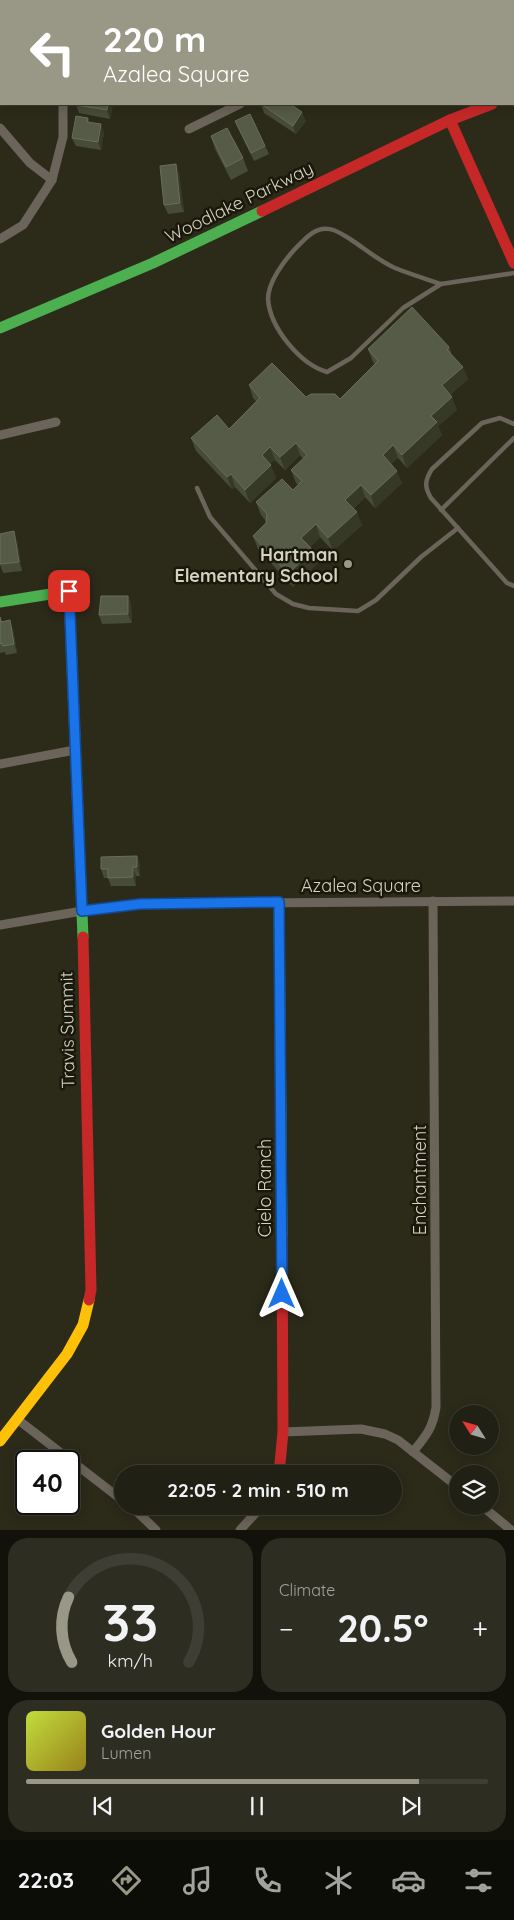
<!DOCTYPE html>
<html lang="en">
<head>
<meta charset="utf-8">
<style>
	:root { --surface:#212014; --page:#2d2d22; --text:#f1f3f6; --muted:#a2a3a0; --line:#3e3e34; --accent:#999887 }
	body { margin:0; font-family:Quicksand,sans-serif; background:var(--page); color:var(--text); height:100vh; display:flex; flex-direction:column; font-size:19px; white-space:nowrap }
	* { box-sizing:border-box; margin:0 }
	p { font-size:16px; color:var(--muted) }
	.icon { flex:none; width:28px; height:28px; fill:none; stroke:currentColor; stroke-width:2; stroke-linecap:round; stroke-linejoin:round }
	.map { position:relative; height:1530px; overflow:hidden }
	.sheet { display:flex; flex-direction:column; gap:8px; padding:8px; background:#12120b; flex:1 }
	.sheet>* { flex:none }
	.banner { position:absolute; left:0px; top:0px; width:515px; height:105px; box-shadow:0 2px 12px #0003,0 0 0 1px var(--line); background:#999887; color:#fff; overflow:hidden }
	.needle { width:32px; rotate:307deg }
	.tools { position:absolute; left:449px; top:1405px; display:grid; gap:10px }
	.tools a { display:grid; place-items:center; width:50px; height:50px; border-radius:50%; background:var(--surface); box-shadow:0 2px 12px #0003,0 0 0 1px var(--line); font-size:25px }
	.speed { position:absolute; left:15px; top:1450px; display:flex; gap:10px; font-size:25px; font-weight:700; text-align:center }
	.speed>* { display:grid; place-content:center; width:65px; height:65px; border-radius:50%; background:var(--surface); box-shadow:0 2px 12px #0003,0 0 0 1px var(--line); line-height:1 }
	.speed .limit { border:2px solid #111; border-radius:8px; background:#fff; color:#111 }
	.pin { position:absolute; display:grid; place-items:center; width:42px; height:42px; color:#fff; margin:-21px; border-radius:10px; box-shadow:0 2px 8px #0006 }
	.me { position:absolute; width:55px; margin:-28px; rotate:0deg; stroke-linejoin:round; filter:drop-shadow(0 0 4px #0008) }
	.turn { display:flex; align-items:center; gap:18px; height:105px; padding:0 20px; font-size:22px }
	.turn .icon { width:65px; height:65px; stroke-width:2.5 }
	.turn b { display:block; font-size:35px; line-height:42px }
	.big { font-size:38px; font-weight:700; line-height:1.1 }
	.sheet .tile { flex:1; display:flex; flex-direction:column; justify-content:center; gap:8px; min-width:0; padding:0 18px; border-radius:20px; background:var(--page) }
	.sheet .dial { align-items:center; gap:0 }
	.dial svg { height:130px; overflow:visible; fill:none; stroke:var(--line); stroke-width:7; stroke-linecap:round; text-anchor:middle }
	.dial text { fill:var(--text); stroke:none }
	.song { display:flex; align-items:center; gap:15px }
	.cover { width:60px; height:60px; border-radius:8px; background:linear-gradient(135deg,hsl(70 70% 55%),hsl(50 70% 35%)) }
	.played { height:5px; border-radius:2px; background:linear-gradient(90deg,var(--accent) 85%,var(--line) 85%) }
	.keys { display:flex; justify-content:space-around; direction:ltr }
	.heat { display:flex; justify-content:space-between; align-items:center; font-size:28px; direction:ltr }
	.sheet .tiles { flex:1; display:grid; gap:8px; grid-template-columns:1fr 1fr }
	.tile:last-child { grid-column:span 2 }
	.trip { position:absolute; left:114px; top:1465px; width:288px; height:50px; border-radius:25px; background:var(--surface); box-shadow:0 2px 12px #0003,0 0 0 1px var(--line); font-weight:700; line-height:50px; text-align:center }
	.menu { display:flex; height:80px; justify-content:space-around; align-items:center; background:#0d0d08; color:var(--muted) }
	.menu .icon { width:35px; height:35px }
	.menu .active { color:var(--accent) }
	.menu b { font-size:22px; color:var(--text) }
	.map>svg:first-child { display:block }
</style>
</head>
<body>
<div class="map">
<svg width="514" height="1530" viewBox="0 0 514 1530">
	<rect width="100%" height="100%" fill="#2c2b1a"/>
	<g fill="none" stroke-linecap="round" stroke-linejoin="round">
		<g stroke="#6a645a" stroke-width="4.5">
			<path d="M441 284C426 279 410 274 395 268 379 261 364 248 350 239 341 234 333 227 322 229 311 231 302 242 295 249 284 261 268 282 268 299 270 328 300 364 327 372L351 358 403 308 441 284 514 273"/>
			<path d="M514 424 500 418 482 423 432 469C425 480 424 487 431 498L507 583 514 586"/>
			<polyline points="197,488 210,517 276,594 293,604 309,608 358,611 376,600 421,557 458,528"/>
			<polyline points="441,510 514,438"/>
		</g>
		<g stroke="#6a645a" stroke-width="9">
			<polyline points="63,0 63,1"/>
			<polyline points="238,1 241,0"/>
			<polyline points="0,128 30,163 52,180"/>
			<polyline points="189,129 240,104"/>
			<polyline points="0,239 23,225 52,180 63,137 63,104"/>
			<polyline points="0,435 56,422"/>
			<polyline points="0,764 75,750"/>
			<polyline points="0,925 82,911 140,904 514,901"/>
			<polyline points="17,1419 122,1500"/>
			<polyline points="283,1432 361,1429 385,1434 398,1440 458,1487"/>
			<path d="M413 1452C426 1436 433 1428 436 1407L433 901"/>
			<polyline points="131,1506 156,1530"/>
			<polyline points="482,1506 511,1530"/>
			<polyline points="240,1530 262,1506"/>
		</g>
		<g stroke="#4caf50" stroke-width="11">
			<polyline points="0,328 153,263 262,211"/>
			<polyline points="0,602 69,591 83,937"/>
			<polyline points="279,902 282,1234"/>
		</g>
		<polyline stroke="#ffc107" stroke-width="11" points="0,1441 67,1354 83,1325 89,1300"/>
		<g stroke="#c62828" stroke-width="11">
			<polyline points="450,120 514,263"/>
			<polyline points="262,211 450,120 492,104"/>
			<polyline points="83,937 91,1290 89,1300"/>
			<polyline points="279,1474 283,1432 282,1234"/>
		</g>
	</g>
	<g fill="#464c37">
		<polygon points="76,104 113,104 110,119 79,113"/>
		<polygon points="261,104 306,121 296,134 264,113"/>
		<polygon points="88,118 89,122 104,133 101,150 76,146 72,138"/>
		<polygon points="235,121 265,146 269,154 254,161 239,130"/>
		<polygon points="211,136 243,158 248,171 231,180 215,149"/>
		<polygon points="179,173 184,212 168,214 164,205"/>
		<polygon points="449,347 452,355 468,379 450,395 457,410 438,426 442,435 407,468 398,458 391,464 402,483 375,508 365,497 353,509 362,525 333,551 320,537 310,547 313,550 318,563 293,587 258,549 253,536 266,523 266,521 261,515 256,502 293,490 298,485 296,483 291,470 303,459 300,455 285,470 275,460 270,464 276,478 250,503 235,487 232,489 196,451 191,438 229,429 256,401 253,398 249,385 306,397 340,399 375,364 373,362 368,349"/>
		<polygon points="17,540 22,571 3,573 0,564"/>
		<polygon points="128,596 131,604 132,623 102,624 99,615"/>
		<polygon points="0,617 2,621 13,629 17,653 6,655 5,652 0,653"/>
		<polygon points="137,856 140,865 140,876 136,876 136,886 111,886 108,878 104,878 101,869"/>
	</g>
	<g fill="#353925">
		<polygon points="108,104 113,104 110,119 107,110"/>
		<polygon points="302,112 306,121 296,134 293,126"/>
		<polygon points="101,124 104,133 101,150 98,142"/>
		<polygon points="176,164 179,173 184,212 180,203"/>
		<polygon points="463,367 468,379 446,398 442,385"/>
		<polygon points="452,397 457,410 438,426 442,435 407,468 402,455 431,416"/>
		<polygon points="296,443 300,455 285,470 280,457"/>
		<polygon points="393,445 398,458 387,468 383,455"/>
		<polygon points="270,447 275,460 266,468 262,455"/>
		<polygon points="271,465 276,478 250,503 245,490"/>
		<polygon points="397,471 402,483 375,508 371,495"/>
		<polygon points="231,474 235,487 232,489 227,477"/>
		<polygon points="361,485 365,497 349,512 345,500"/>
		<polygon points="357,512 362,525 333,551 328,538"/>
		<polygon points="316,524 320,537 306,551 301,538"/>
		<polygon points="14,531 17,540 22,571 19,562"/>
		<polygon points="313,550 318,563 293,587 288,574"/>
		<polygon points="128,596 131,604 132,623 128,614"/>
		<polygon points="10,620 13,629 17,653 14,644"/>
		<polygon points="137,856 140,865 140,876 137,867"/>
		<polygon points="133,867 136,876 136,886 133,877"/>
	</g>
	<g fill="#555b46" stroke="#696e5a">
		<polygon points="76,104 108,104 107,110 76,105"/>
		<polygon points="261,104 290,104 302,112 293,126"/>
		<polygon points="250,114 265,146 251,153 235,121"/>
		<polygon points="76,116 88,118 87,122 101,124 98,142 72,138"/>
		<polygon points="227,128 243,158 226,167 211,136"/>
		<polygon points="176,164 180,203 164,205 160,166"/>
		<polygon points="412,307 449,347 447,350 463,367 442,385 452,397 431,416 437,422 402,455 393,445 383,455 397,471 371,495 361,485 345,500 357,512 328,538 316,524 301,538 313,550 288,574 253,536 266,523 267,514 256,502 282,479 293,490 302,481 291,470 307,455 296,443 280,457 270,447 262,455 271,465 245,490 231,474 227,477 191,438 217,415 229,429 260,398 249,385 272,363 306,397 311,394 335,394 340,399 378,361 368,349"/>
		<polygon points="14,531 19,562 0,564 0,534"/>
		<polygon points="101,596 128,596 128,614 99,615"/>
		<polygon points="0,617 1,622 10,620 14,644 3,646 2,643 0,644"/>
		<polygon points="137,856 137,867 133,867 133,877 108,878 108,869 101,869 101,857"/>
	</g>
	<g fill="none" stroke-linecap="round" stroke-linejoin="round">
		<defs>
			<polyline id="route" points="69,591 82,911 140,904 279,902 282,1294"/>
		</defs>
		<use href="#route" stroke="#114b97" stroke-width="12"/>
		<use href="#route" stroke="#1a73e8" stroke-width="9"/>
	</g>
	<circle fill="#999887" stroke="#19180b" stroke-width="2" cx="348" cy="564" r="5"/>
	<g text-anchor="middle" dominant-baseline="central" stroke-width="5" stroke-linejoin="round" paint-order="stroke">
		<g font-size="18" fill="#d4d3c2" stroke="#19180b">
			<text transform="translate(239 202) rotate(-26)">Woodlake Parkway</text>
			<text x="361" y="885">Azalea Square</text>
			<text transform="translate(67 1030) rotate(-91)">Travis Summit</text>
			<text transform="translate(419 1180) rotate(-90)">Enchantment</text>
			<text transform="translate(264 1188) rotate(-90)">Cielo Ranch</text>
		</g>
		<g font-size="18" font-weight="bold" fill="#d4d3c2" stroke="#19180b" text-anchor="end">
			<text x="338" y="554">Hartman<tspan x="338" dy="21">Elementary School</tspan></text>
		</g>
	</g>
</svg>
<div class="tools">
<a><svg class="needle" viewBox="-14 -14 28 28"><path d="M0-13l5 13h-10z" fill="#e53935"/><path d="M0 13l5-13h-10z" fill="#a2a3a0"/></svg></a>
<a><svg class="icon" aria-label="layers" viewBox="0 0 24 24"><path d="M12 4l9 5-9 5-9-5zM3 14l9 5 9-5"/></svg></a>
</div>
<div class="speed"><div class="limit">40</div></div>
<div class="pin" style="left:69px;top:591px;background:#d93025"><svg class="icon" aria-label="arrive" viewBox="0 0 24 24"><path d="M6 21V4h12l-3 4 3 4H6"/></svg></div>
<svg class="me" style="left:282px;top:1294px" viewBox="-20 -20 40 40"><path d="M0-17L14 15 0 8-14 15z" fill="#1a73e8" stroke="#fff" stroke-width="4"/></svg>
<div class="trip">22:05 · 2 min · 510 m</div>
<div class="banner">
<div class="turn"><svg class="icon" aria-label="left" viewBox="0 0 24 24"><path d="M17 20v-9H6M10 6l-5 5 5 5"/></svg><div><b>220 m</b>Azalea Square</div></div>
</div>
</div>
<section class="sheet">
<div class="tiles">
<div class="tile dial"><svg viewBox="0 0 100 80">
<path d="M14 69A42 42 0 1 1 86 69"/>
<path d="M14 69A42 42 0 0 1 12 29" stroke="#999887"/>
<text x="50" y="56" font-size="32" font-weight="700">33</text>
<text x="50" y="72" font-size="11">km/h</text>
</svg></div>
<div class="tile"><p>Climate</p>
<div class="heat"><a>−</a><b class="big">20.5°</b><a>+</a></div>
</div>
<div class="tile">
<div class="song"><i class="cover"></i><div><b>Golden Hour</b><p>Lumen</p></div></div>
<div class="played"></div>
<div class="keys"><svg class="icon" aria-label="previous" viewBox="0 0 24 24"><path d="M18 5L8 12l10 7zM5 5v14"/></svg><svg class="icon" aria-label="pause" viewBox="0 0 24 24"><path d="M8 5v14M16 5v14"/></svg><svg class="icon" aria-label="next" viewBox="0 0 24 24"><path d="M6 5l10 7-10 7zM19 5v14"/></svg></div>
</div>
</div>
</section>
<nav class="menu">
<b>22:03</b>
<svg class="icon active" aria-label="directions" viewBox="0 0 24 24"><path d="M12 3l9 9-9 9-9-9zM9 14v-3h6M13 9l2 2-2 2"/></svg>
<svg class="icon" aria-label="music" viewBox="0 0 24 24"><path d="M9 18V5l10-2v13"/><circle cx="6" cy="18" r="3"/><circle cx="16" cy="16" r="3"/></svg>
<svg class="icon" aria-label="phone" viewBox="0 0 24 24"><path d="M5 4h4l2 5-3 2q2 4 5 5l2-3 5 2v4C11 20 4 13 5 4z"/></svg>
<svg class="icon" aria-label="climate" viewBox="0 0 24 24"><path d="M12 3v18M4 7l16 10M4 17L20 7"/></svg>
<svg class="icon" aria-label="car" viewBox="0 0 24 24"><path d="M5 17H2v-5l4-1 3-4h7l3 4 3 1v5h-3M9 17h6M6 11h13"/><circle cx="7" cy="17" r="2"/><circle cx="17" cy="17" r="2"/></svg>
<svg class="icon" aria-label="filters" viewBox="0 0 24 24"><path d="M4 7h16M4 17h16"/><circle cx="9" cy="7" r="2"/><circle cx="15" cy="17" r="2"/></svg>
</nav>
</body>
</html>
